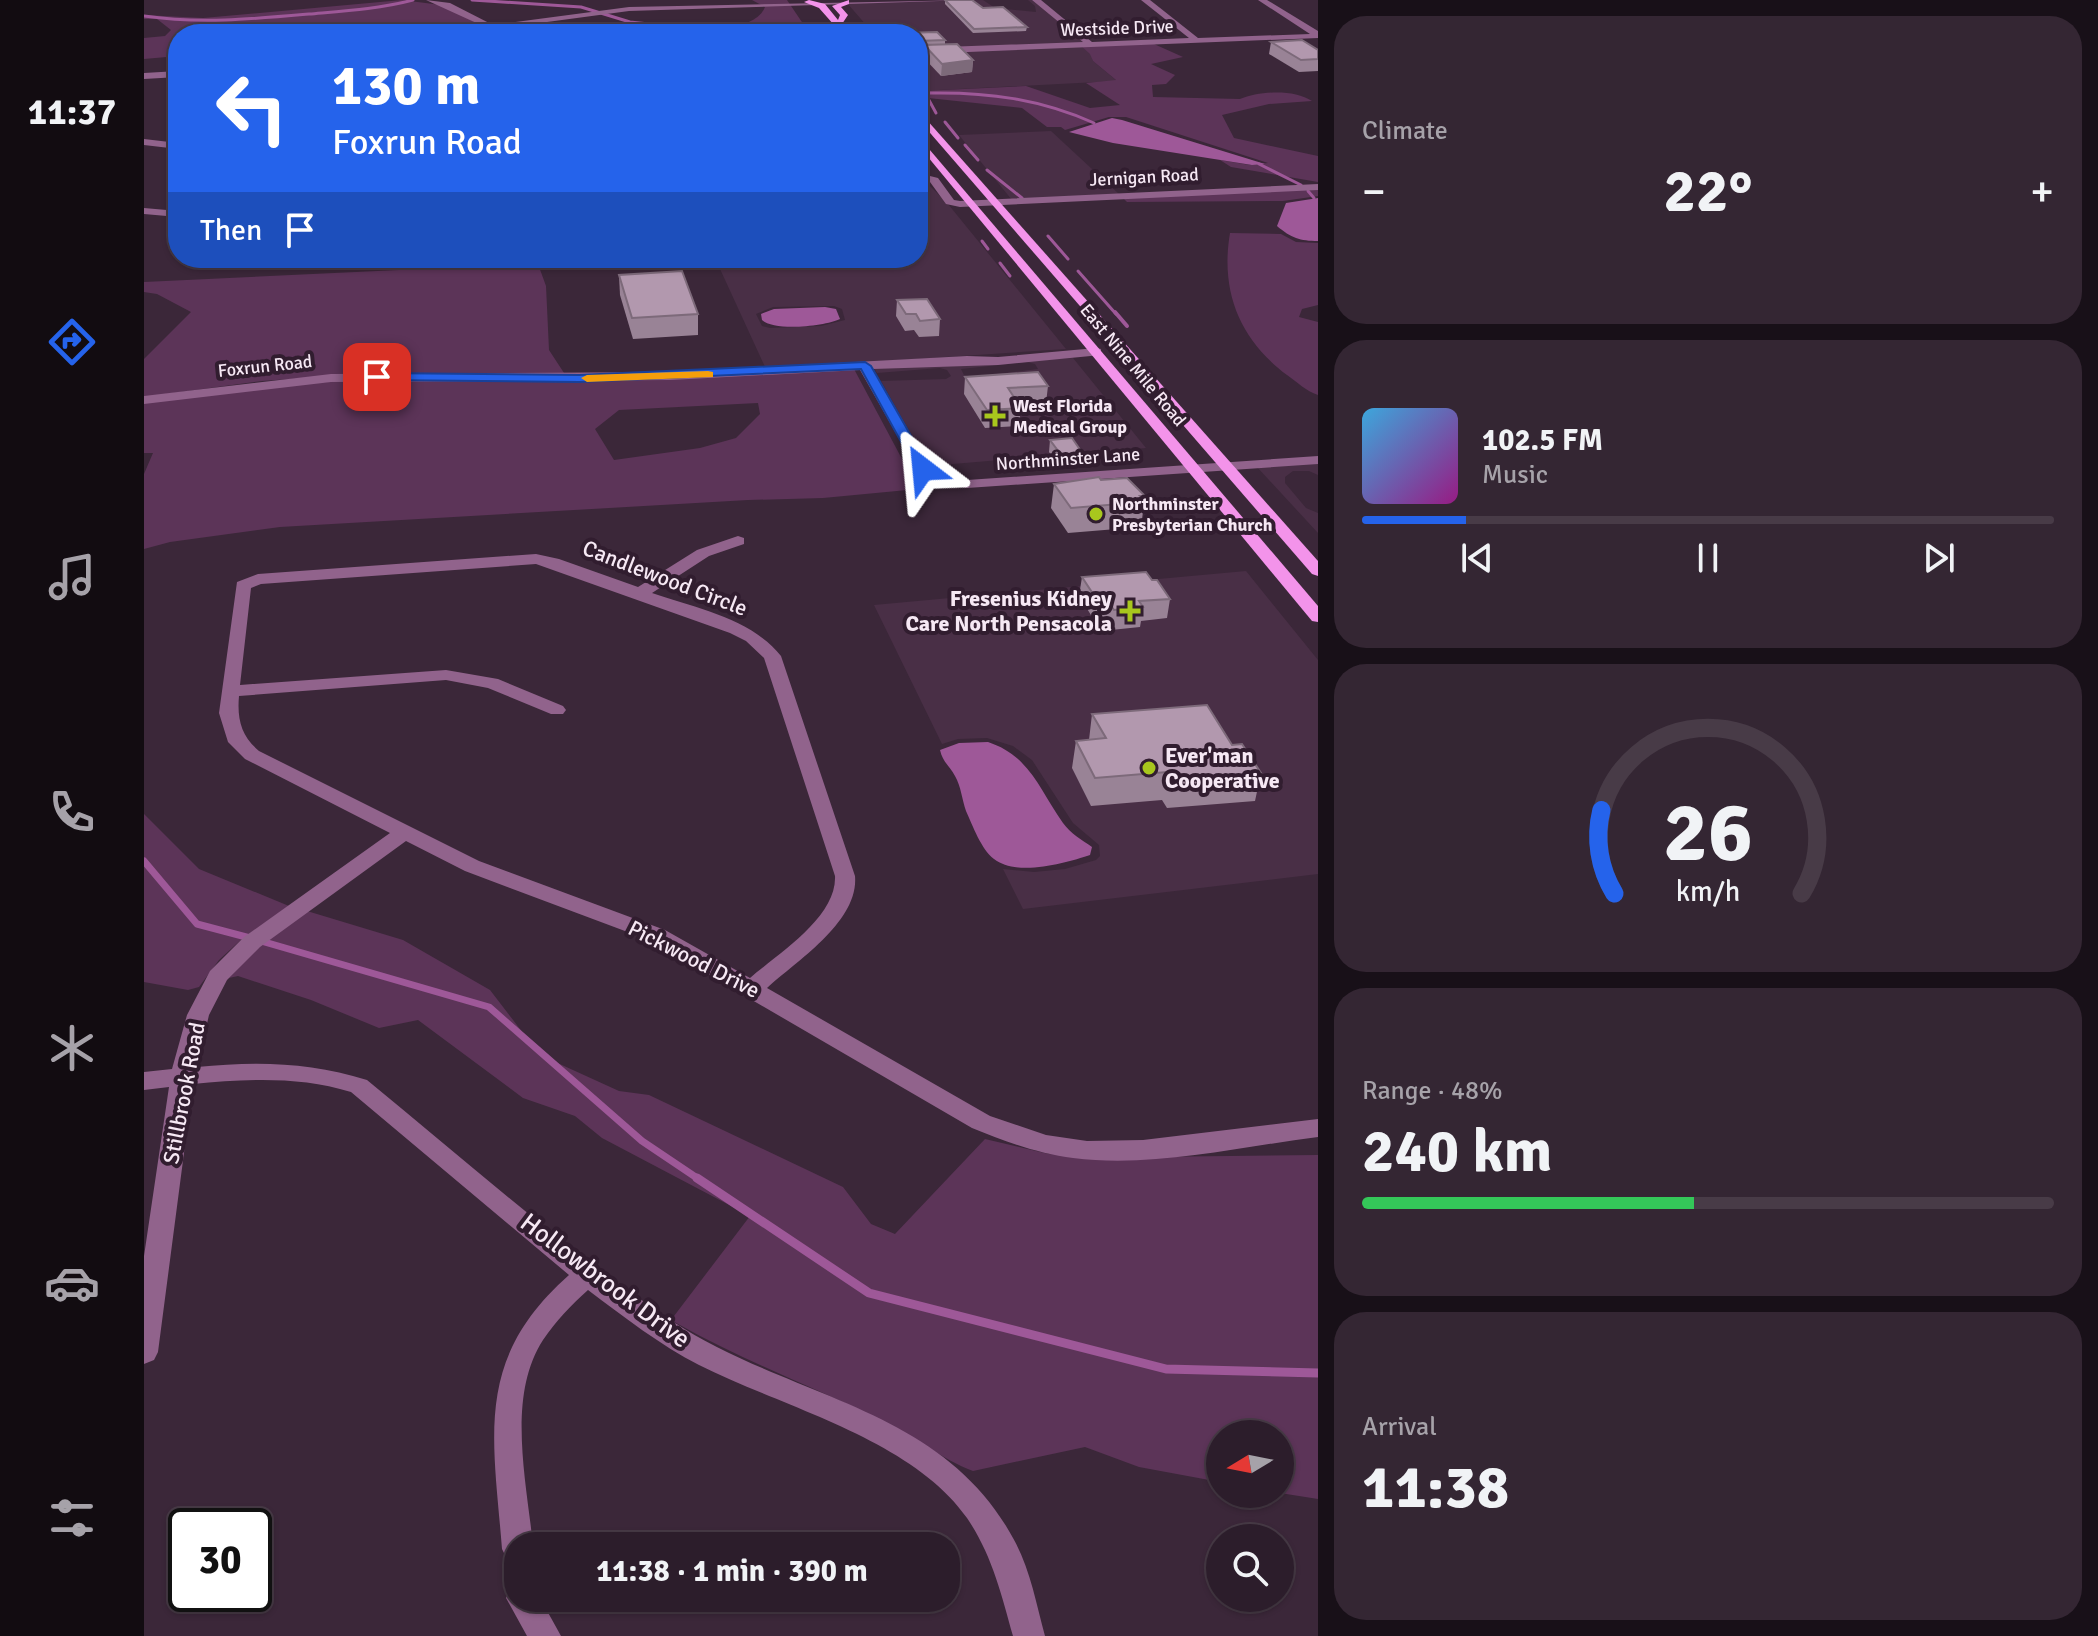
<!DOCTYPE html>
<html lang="en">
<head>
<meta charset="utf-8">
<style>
	:root { --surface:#2c1d2b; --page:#342633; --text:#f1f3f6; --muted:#a6a2a9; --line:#483b47; --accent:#2563eb }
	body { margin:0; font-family:Signika,sans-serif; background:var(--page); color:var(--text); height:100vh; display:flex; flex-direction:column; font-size:30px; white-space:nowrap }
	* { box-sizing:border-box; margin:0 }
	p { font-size:26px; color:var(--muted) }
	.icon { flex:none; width:44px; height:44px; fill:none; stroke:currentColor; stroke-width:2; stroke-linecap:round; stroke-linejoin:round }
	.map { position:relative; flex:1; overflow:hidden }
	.side { display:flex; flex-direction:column; gap:16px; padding:16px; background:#181018; width:780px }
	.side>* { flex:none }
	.hud { position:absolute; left:24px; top:24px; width:760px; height:244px; border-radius:32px; box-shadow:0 2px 6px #0004,0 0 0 2px var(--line); background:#2563eb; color:#fff; overflow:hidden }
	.needle { width:52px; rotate:260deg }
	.tools { position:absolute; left:1062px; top:1420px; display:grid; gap:16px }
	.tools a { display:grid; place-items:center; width:88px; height:88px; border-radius:50%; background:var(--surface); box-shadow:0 2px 6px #0004,0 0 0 2px var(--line); font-size:40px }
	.speed { position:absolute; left:24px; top:1508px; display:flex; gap:16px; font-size:40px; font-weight:700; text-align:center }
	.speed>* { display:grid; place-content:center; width:104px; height:104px; border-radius:50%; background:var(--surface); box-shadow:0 2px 6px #0004,0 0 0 2px var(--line); line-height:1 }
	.speed .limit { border:4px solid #111; border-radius:12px; background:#fff; color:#111 }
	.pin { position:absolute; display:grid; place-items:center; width:68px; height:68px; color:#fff; margin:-34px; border-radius:16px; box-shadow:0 4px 12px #0006 }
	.me { position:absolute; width:88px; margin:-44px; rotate:331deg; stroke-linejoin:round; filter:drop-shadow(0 0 6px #0008) }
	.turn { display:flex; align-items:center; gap:28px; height:168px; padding:0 32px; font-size:36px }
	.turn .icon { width:104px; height:104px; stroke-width:2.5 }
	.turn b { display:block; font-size:56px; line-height:68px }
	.then { display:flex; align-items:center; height:76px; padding:0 32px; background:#0003; gap:16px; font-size:30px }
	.big { font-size:60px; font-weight:700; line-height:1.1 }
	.side .widget { flex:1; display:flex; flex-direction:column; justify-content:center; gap:12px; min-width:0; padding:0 28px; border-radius:32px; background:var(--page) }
	.side .dial { align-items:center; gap:0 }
	.dial svg { height:208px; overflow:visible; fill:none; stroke:var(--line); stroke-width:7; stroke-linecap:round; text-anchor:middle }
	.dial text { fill:var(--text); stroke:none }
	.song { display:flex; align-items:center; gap:24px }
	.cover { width:96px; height:96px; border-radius:12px; background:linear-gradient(135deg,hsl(200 70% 55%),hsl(310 70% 35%)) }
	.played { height:8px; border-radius:4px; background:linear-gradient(90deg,var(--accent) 15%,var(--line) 15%) }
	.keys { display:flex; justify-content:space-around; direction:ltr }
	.heat { display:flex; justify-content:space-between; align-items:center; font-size:44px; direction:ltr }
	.charge { height:12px; border-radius:6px; background:linear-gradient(90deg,#34c759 48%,var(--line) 0) }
	.trip { position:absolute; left:360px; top:1532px; width:456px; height:80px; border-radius:32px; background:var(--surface); box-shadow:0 2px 6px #0004,0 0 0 2px var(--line); font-weight:700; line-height:80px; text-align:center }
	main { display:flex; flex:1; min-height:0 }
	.tabs { display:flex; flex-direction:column; width:144px; justify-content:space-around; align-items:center; background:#120c11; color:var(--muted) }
	.tabs .icon { width:56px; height:56px }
	.tabs .current { color:var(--accent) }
	.tabs b { font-size:36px; color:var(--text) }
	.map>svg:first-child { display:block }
</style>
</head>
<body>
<main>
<nav class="tabs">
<b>11:37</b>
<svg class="icon current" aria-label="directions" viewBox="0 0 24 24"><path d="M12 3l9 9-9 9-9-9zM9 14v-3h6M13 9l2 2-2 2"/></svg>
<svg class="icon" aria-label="music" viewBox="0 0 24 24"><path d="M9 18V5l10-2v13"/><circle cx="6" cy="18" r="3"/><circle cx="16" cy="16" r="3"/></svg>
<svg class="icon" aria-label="phone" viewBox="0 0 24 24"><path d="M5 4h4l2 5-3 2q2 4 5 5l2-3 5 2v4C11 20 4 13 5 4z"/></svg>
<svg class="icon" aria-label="climate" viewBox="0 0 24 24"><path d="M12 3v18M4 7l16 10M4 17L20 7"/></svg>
<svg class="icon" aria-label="car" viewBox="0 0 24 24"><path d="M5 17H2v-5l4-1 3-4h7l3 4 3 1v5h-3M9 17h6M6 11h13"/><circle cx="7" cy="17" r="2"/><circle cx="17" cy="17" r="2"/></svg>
<svg class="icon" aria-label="filters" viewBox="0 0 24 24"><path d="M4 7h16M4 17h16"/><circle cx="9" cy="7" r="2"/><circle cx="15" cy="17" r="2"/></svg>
</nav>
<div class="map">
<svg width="1174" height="1636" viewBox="0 0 1174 1636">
	<rect width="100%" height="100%" fill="#3b2739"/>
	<g fill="#492f46" fill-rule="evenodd">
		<polygon points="839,0 851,8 892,12 891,6 884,0 888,0 942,44 774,50 774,34 730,34 703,3"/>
		<polygon points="937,46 947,54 949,61 973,81 776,91 774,88 774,52"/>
		<polygon points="907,131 976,195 868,200 815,135"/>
		<path d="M774 183 785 185 804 204 922 349 622 369 571 258H774ZM690 306 698 309 701 320 677 326 626 328 618 326 612 314 629 307Z"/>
		<path d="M929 358 1002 448 785 466 737 381 802 379 807 376 803 370 796 368 733 373 730 368ZM883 362 891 364 894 369 827 377 820 375 817 369Z"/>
		<polygon points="1174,463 1174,475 1165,471 1149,471 1141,477 1141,483 1162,508 1174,513 1174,533 1113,467"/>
		<polygon points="1102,571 1174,660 1174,874 879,909 859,869 890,872 921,869 952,860 956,856 955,845 929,823 888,760 869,746 843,738 814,739 798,744 730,605"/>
	</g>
	<g fill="#5c3458" fill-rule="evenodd">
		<polygon points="258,0 297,5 341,27 292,34 34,34 34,56 0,59 0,38 21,36 27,30 13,19 0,19 0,15 59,18"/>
		<path d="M608 0H643L666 34H530C554 31 612 32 621 7Z"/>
		<path d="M1010 44 1039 57 1007 64 1031 75 1022 84 1008 85 1009 97 1096 99C1116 91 1150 89 1168 101L1125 104 1078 115 1090 138 1174 156V182L1087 167 1076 160 1106 165 1124 163 982 117H965L921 130 917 127H903L878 108 784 98 777 91 882 86 946 108 976 105 942 83 972 80 949 61 946 54 937 46Z"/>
		<polygon points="1174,189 1174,196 1139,201 983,202 979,198"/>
		<path d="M1086 233 1137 234 1152 242 1174 243V305L1158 309 1155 317 1174 322V395C1162 391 1153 382 1143 375 1096 340 1076 292 1086 233Z"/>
		<polygon points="382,258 396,258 394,264 402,286 405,350 422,376 188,376 118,381 0,397 0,359 47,312 13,294 0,292 0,282 276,269"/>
		<path d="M710 369 774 489 679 498 604 500 136 527 26 542 0 549V474L9 453H0V403L119 386 232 379 435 381ZM614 403 616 414 592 438 556 448 470 460 451 429 475 410Z"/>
		<polygon points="0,814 55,869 145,906 99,938 75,960 55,987 44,990 0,982"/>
		<path d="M163 911 259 940 346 990 396 1055 475 1091 505 1095 699 1187 727 1224 751 1234 841 1139 905 1154 1000 1157 1174 1155V1499L1136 1493V1434H1076V1482L995 1467 941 1447 829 1471C799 1460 764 1433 733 1418 667 1386 598 1360 534 1324L527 1320 606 1216 458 1138 431 1116 379 1098 274 1020 235 1028 167 1000 94 976 85 978 117 944Z"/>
	</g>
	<g fill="#9e5898">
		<polygon points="968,118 978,120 1121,164 1108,165 969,143 925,132"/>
		<path d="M1174 198V241C1156 241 1147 238 1133 226L1142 203Z"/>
		<path d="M681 307 692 309 696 319C681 326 631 332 618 320L617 314 630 309Z"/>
		<path d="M844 742C886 756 895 789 919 823 926 833 938 840 948 847L946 855C922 863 873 877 850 859 837 849 829 826 822 811 818 800 817 786 811 776 806 766 799 763 796 750L815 743Z"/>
	</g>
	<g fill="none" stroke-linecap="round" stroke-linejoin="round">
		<g stroke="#9e5898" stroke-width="3">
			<polyline points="328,0 437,7 486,22 505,24 510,29 509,34"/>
			<path d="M0 16C56 24 109 19 165 14 200 11 235 9 269 0"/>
			<polyline points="780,91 792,113"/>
			<path d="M786 93C844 92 896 99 950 123"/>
			<polyline points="801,122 814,138"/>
			<polyline points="821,145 834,160"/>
			<polyline points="1115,164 1157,185"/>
			<polyline points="843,170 878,198"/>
			<polyline points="1164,191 1170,198"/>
			<polyline points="904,236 924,259"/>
			<polyline points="838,241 844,249"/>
			<polyline points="856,263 866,276"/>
			<polyline points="934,271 972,314"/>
		</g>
		<polyline stroke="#9e5898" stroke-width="4" points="971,312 983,326"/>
		<g stroke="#9e5898" stroke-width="7">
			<polyline points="0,861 53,924 106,938"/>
			<polyline points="117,941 345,1007 498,1141 556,1180"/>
		</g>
		<polyline stroke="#9e5898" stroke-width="9" points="553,1178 725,1293 1022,1369 1174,1373"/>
		<g fill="#91638c" fill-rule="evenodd">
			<polygon points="282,0 306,3 349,25 485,7 827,0 485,11 314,34 292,34 339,26"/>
			<polygon points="888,0 897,0 948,42 1045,38 997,0 1006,0 1054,38 1166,34 1114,0 1123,0 1174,31 1174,38 774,54 774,48 939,42"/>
			<polygon points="431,29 435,31 430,34 408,32"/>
			<polygon points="34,71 34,77 0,79 0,73"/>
			<polygon points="0,139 34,143 34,149 0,145"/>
			<polygon points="774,173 794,178 810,200 816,201 1174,184 1174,190 816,207 802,204 786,182 774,179"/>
			<polygon points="0,208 34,211 34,217 0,214"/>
			<polygon points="952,348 957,349 957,355 854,365 729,369 785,466 799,475 823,480 1174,456 1174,464 823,488 789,481 774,472 716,370 526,380 187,382 0,404 0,396 187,374 526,372 823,356 854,357"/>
			<path d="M594 536 600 538V544L565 556 508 593C551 608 607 618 637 656L711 876C715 921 654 960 623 988L846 1116 902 1135 943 1141 999 1140 1174 1119V1137C1094 1147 1009 1168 929 1158 894 1154 860 1141 828 1128L505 940 321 871 262 841 116 947 83 980 65 1015 53 1067C112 1061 166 1062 223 1080 323 1162 421 1249 528 1321 643 1398 797 1405 869 1538 886 1568 892 1603 901 1636H869C857 1593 848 1555 823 1518 768 1439 638 1407 555 1365 516 1345 480 1317 444 1290 427 1305 412 1321 399 1340 362 1397 383 1483 389 1546H374V1563L363 1559 358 1549C349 1435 330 1359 425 1275L207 1092C155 1076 102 1079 49 1084L14 1352 10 1360 0 1364V1256L25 1087 0 1090V1072L28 1069 43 1015 66 971 100 937 246 833 101 759 84 742 75 713 93 582 114 574 392 554 415 559 494 587 553 550ZM392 564 586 633 602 641 620 658 691 876C693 917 635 953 606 978L521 930 335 861 115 751C97 736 93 719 95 696L302 680 344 688 407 714H419L422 710 419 706 354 679 302 670 96 685 107 588 117 584Z"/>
			<polygon points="374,1584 374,1598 396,1598 417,1636 383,1636 362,1598 367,1587"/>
		</g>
		<g fill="#f393ea" fill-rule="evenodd">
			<polygon points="665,0 681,4 694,20 696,15 688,6 705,0 705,4 697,7 704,15 698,24 706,34 698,34 675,8 660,2"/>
			<polygon points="774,110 1174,561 1174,576 1168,574 774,119"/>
			<polygon points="774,136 1174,606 1174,622 1168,621 774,145"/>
		</g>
	</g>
	<g fill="#998396">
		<polygon points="801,0 839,8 883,27 882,31 829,33 801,4"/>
		<polygon points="793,32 801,40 801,44 774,45 774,34 760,34"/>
		<polygon points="1127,42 1174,50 1174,71 1155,72 1125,54"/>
		<polygon points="780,45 829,60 828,72 797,76 779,57"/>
		<polygon points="475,275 554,314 554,335 489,339 476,295"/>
		<polygon points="753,300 796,319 795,336 775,337 770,330 761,331 752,316"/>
		<polygon points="821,377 904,386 902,403 875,405 877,408 875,426 841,428 820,394"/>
		<polygon points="906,440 939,454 938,466 916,468 905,452"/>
		<polygon points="957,480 1001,496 997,527 924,533 907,508 910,484"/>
		<polygon points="938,577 1008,580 1026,599 1023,618 997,621 996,627 967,630 962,622 952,623 935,596"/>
		<polygon points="948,714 1088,745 1117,773 1111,801 1023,808 1018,800 947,806 928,768 932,741 945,740"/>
	</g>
	<polygon fill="#7d6a7a" points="829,60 828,72 797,76 798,64"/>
	<g fill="#b298ae" stroke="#7d6a7a" stroke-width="2">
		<polygon points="801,0 828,0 839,8 859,7 883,27 830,29"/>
		<polygon points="793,32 801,40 774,41 774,34 760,33"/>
		<polygon points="1158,40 1174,50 1174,59 1157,60 1127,42"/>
		<polygon points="813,44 829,60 798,64 780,45"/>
		<polygon points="538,271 554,314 488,318 475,275"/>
		<polygon points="783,299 796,319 776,321 772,314 762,314 753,300"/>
		<polygon points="894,372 904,386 864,388 877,408 843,410 821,377"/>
		<polygon points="928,438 939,454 918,456 906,440"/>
		<polygon points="955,477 957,480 983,478 1001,496 996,496 1001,502 927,508 910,484"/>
		<polygon points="1002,572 1008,580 1013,580 1026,599 995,601 999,607 970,610 965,603 955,603 938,577"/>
		<polygon points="1063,705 1088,745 1098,744 1117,773 1028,781 1023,772 951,778 932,741 962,738 948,714"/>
	</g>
	<polygon fill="#2563eb" stroke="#184099" stroke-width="2" points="721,362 727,366 786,469 784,472 772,469 717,369 435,382 233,380 227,377 233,373 435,375"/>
	<polygon fill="#f59e0b" points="564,371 569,372 569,377 443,382 437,378 443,375"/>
	<g fill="#a8c71d" stroke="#311d2f" stroke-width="3">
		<path d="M847 404h8v8h8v8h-8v8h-8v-8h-8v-8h8z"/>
		<circle cx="952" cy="514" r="8"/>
		<path d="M982 599h8v8h8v8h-8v8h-8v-8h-8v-8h8z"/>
		<circle cx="1005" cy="768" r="8"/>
	</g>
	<g text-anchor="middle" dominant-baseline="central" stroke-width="8" stroke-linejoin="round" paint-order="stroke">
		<g font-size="18" fill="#f6e8f4" stroke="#311d2f">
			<text transform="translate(973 28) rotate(-2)">Westside Drive</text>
			<text transform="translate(1000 177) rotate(-3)">Jernigan Road</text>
			<text transform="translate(989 365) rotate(50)">East Nine Mile Road</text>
			<text transform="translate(121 366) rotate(-6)">Foxrun Road</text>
			<text transform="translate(924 459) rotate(-4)">Northminster Lane</text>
		</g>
		<g font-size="18" font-weight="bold" fill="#f6e8f4" stroke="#311d2f" text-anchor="start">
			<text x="869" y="406">West Florida<tspan x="869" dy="21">Medical Group</tspan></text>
			<text x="968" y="504">Northminster<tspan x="968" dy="21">Presbyterian Church</tspan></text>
		</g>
		<g font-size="22" fill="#f6e8f4" stroke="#311d2f">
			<text transform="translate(521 578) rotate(21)">Candlewood Circle</text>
			<text transform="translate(550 959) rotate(27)">Pickwood Drive</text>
			<text transform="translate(40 1093) rotate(-79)">Stillbrook Road</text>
		</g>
		<g font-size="22" font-weight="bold" fill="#f6e8f4" stroke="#311d2f" text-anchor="end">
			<text x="968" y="598">Fresenius Kidney<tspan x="968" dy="25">Care North Pensacola</tspan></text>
			<text x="1021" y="755" text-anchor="start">Ever'man<tspan x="1021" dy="25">Cooperative</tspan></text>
		</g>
		<g font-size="26" fill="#f6e8f4" stroke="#311d2f">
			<text transform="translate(461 1281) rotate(37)">Hollowbrook Drive</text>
		</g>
	</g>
</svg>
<div class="tools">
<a><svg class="needle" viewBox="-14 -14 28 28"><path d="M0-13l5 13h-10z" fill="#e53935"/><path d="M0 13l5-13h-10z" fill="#a6a2a9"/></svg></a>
<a><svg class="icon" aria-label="search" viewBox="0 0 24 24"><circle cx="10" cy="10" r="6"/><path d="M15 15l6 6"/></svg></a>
</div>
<div class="speed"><div class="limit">30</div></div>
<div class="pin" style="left:233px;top:377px;background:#d93025"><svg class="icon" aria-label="arrive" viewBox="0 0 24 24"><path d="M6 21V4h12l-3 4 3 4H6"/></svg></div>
<svg class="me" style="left:779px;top:469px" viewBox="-20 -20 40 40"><path d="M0-17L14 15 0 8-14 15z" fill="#2563eb" stroke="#fff" stroke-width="4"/></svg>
<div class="trip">11:38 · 1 min · 390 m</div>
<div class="hud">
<div class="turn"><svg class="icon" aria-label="left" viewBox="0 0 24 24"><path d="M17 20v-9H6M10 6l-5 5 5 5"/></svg><div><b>130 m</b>Foxrun Road</div></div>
<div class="then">Then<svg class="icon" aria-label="arrive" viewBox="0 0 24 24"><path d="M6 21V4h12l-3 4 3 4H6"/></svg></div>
</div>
</div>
<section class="side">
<div class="widget"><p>Climate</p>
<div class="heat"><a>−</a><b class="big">22°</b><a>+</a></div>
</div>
<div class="widget">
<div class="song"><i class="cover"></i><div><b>102.5 FM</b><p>Music</p></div></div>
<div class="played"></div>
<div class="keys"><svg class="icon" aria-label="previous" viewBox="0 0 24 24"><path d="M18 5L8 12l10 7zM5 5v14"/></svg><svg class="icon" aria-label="pause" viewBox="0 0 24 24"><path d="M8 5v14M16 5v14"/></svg><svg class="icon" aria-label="next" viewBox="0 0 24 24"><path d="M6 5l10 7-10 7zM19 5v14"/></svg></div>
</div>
<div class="widget dial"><svg viewBox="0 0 100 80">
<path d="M14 69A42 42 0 1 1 86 69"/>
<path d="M14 69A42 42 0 0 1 9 37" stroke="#2563eb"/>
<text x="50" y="56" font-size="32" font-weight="700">26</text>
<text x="50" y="72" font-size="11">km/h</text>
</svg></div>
<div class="widget"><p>Range · 48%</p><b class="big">240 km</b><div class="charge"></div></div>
<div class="widget"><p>Arrival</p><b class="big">11:38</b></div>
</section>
</main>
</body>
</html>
